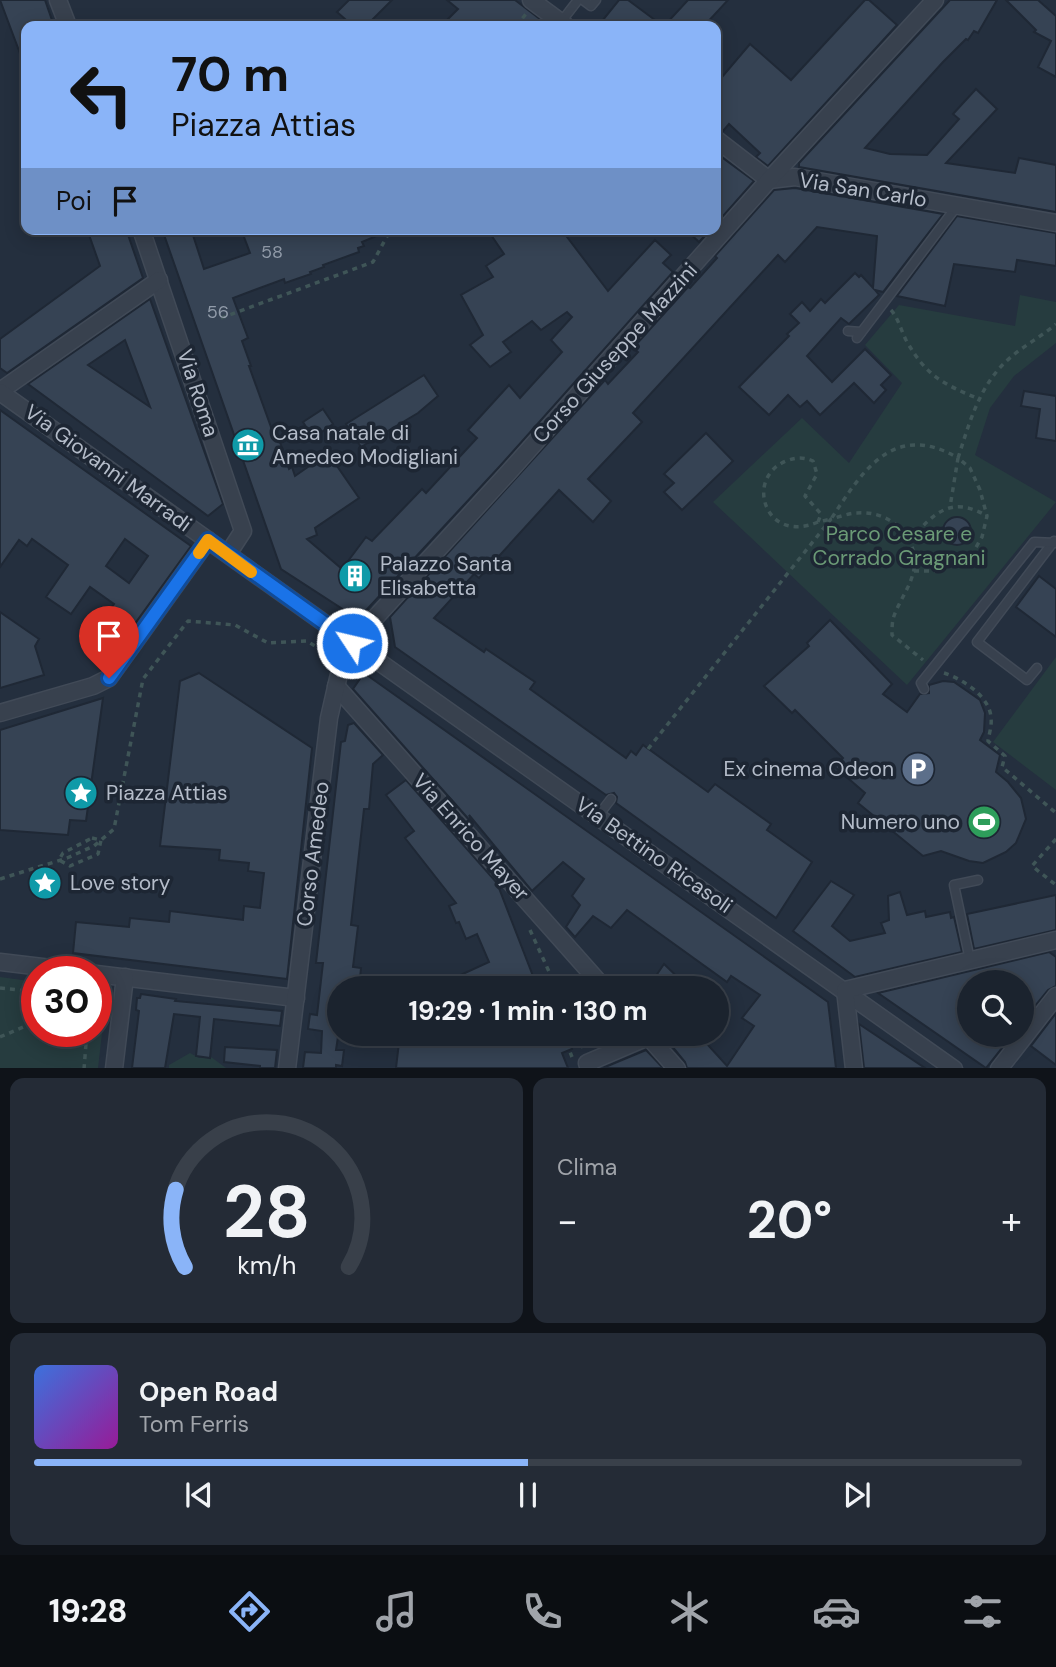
<!DOCTYPE html>
<html lang="it">
<head>
<meta charset="utf-8">
<style>
	:root { --surface:#1b232e; --page:#242b36; --text:#f1f3f6; --muted:#a0a4aa; --line:#39404a; --accent:#8ab4f8 }
	body { margin:0; font-family:"DM Sans",sans-serif; background:var(--page); color:var(--text); height:100vh; display:flex; flex-direction:column; font-size:26px; white-space:nowrap }
	* { box-sizing:border-box; margin:0 }
	p { font-size:23px; color:var(--muted) }
	.icon { flex:none; width:38px; height:38px; fill:none; stroke:currentColor; stroke-width:2; stroke-linecap:round; stroke-linejoin:round }
	.map { position:relative; height:1068px; overflow:hidden }
	.details { display:flex; flex-direction:column; gap:10px; padding:10px; background:#0f1319; flex:1 }
	.details>* { flex:none }
	.hud { position:absolute; left:21px; top:21px; width:700px; height:214px; border-radius:14px; box-shadow:0 4px 18px #0003,0 0 0 2px var(--line); background:#8ab4f8; color:#111; overflow:hidden }
	.fabs { position:absolute; left:957px; top:970px; display:grid; gap:14px }
	.fabs a { display:grid; place-items:center; width:77px; height:77px; border-radius:50%; background:var(--surface); box-shadow:0 4px 18px #0003,0 0 0 2px var(--line); font-size:35px }
	.speed { position:absolute; left:21px; top:956px; display:flex; gap:14px; font-size:35px; font-weight:700; text-align:center }
	.speed>* { display:grid; place-content:center; width:91px; height:91px; border-radius:50%; background:var(--surface); box-shadow:0 4px 18px #0003,0 0 0 2px var(--line); line-height:1 }
	.speed .limit { border:10px solid #d22; background:#fff; color:#111 }
	.pin { position:absolute; display:grid; place-items:center; width:60px; height:60px; color:#fff; margin:-72px -30px; border-radius:50% 50% 50% 0; rotate:-45deg; box-shadow:0 0 7px #0007 }
	.pin .icon { rotate:45deg }
	.me { position:absolute; width:77px; margin:-38px; rotate:305deg; stroke-linejoin:round; filter:drop-shadow(0 0 5px #0008) }
	.turn { display:flex; align-items:center; gap:24px; height:147px; padding:0 35px; font-size:32px }
	.turn .icon { width:91px; height:91px; stroke-width:2.5 }
	.turn b { display:block; font-size:49px; line-height:60px }
	.then { display:flex; align-items:center; height:66px; padding:0 35px; background:#0003; gap:14px; font-size:26px }
	.big { font-size:52px; font-weight:700; line-height:1.1 }
	.details .tile { flex:1; display:flex; flex-direction:column; justify-content:center; gap:10px; min-width:0; padding:0 24px; border-radius:14px; background:var(--page) }
	.details .dial { align-items:center; gap:0 }
	.dial svg { height:182px; overflow:visible; fill:none; stroke:var(--line); stroke-width:7; stroke-linecap:round; text-anchor:middle }
	.dial text { fill:var(--text); stroke:none }
	.song { display:flex; align-items:center; gap:21px }
	.cover { width:84px; height:84px; border-radius:10px; background:linear-gradient(135deg,hsl(220 70% 55%),hsl(300 70% 35%)) }
	.played { height:7px; border-radius:4px; background:linear-gradient(90deg,var(--accent) 50%,var(--line) 50%) }
	.keys { display:flex; justify-content:space-around; direction:ltr }
	.heat { display:flex; justify-content:space-between; align-items:center; font-size:38px; direction:ltr }
	.details .tiles { flex:1; display:grid; gap:10px; grid-template-columns:1fr 1fr }
	.tile:last-child { grid-column:span 2 }
	.trip { position:absolute; left:327px; top:976px; width:402px; height:70px; border-radius:35px; background:var(--surface); box-shadow:0 4px 18px #0003,0 0 0 2px var(--line); font-weight:700; line-height:70px; text-align:center }
	.dock { display:flex; height:112px; justify-content:space-around; align-items:center; background:#0b0e12; color:var(--muted) }
	.dock .icon { width:49px; height:49px }
	.dock .active { color:var(--accent) }
	.dock b { font-size:32px; color:var(--text) }
	.map>svg:first-child { display:block }
</style>
</head>
<body>
<div class="map">
<svg width="1056" height="1069" viewBox="0 0 1056 1069">
	<rect width="100%" height="100%" fill="#242f3e"/>
	<g fill="#263c3f">
		<polygon points="1020,295 1056,302 1056,343 1014,376 990,408 975,455 1056,502 907,685 713,502 802,418 849,463 902,383 865,345 899,305 1015,326"/>
		<polygon points="1056,657 1056,790 993,742"/>
		<polygon points="0,977 37,982 37,1031 96,1031 96,989 107,990 98,1068 0,1068"/>
		<polygon points="190,1053 199,1058 211,1057 226,1068 230,1068 169,1069 169,1065"/>
	</g>
	<g fill="#364354" stroke="#1f2835" stroke-width="2" fill-rule="evenodd">
		<polygon points="0,0 45,0 54,26 26,26 26,64 24,64"/>
		<polygon points="349,0 392,0 366,26 353,26 337,12"/>
		<polygon points="447,0 515,0 549,26 441,26 458,9"/>
		<polygon points="619,0 628,0 663,26 598,26"/>
		<polygon points="688,0 728,0 704,26 664,26"/>
		<polygon points="865,0 869,0 897,25 768,166 756,157 760,153 729,124 723,131 716,129 716,84 750,44 791,80"/>
		<polygon points="950,0 997,0 978,33 974,31 968,40 966,39 943,62 865,148 890,154 927,155 959,119 953,114 976,89 997,109 946,163 1015,173 1019,158 1056,165 1056,212 799,167 799,163"/>
		<polygon points="1006,0 1038,0 1056,16 1056,77 1038,67 1051,41 1034,32 1036,30"/>
		<polygon points="716,153 754,181 716,224"/>
		<polygon points="795,188 943,214 883,292 875,290 879,295 849,324 841,318 807,356 832,382 865,349 891,375 881,385 886,390 874,403 854,383 820,415 807,401 800,407 788,395 769,415 739,387 789,336 787,334 799,323 790,314 802,302 810,311 821,299 825,303 855,273 859,277 861,275 873,288 877,236 817,227 785,262 778,255 633,413 642,422 588,479 611,501 593,522 559,490 479,578 474,574 434,618 484,652 486,649 535,682 530,689 626,758 631,751 636,755 643,745 708,792 715,784 771,824 767,830 812,862 776,918 616,803 617,797 614,793 606,795 395,647 390,617 605,380 608,384 638,352 633,348 688,287 690,288 717,258 715,256 774,190"/>
		<polygon points="957,216 1056,233 1056,266 1017,260 1015,272 954,264 945,306 897,296"/>
		<polygon points="87,229 126,229 143,278 7,373 0,368 0,339 100,266"/>
		<polygon points="162,229 191,229 204,269 250,253 241,229 393,229 362,242 364,246 358,248 359,252 323,265 324,267 310,272 311,274 285,283 284,279 233,298 248,338 242,341 251,366 249,366 276,441 279,439 289,469 292,467 295,476 328,453 359,498 315,528 317,535 307,539 342,569 366,537 372,541 422,489 426,493 477,438 468,430 509,385 520,398 562,352 551,340 572,317 567,312 541,330 532,321 503,342 511,352 490,367 470,345 483,335 461,295 493,277 486,266 504,254 487,229 561,229 608,291 655,240 671,255 663,263 673,272 500,466 358,619 281,569"/>
		<polygon points="685,229 711,229 699,242"/>
		<path d="M150 299 223 504 208 516 28 384ZM125 340 150 407 88 365Z"/>
		<polygon points="424,375 438,396 418,413 361,447 346,424"/>
		<polygon points="1024,391 1056,396 1056,441 1036,438 1040,409 1021,406"/>
		<polygon points="323,409 333,424 313,438 303,422"/>
		<path d="M0 410 191 546 118 647 95 631 114 604 90 587 71 614 46 597 68 565 32 539 27 546 19 540 0 567ZM125 539 148 556 129 583 106 566Z"/>
		<polygon points="706,433 733,461 682,510 664,492 674,483 664,474"/>
		<circle cx="957" cy="531" r="14"/>
		<polygon points="1039,576 1056,589 1056,637 1016,607"/>
		<polygon points="0,612 39,639 35,646 44,675 0,688"/>
		<polygon points="830,620 892,684 883,694 907,712 920,694 929,693 929,685 943,681 954,682 980,700 985,713 984,732 980,740 1000,755 996,772 1008,782 1021,798 1026,819 1016,843 1006,852 983,863 969,861 941,851 923,856 858,803 865,793 835,767 843,758 795,710 792,713 764,686 809,646 807,643"/>
		<polygon points="199,673 312,748 287,979 73,953 76,922 129,927 130,918 169,922 170,911 243,920 244,906 260,908 264,873 248,871 249,863 219,860 220,850 160,846 180,681"/>
		<polygon points="364,673 828,1002 836,1068 687,1068 685,1062 662,1034 698,1034 727,1066 754,1026 742,1018 760,995 731,976 727,982 627,910 611,928 593,916 575,937 566,927 580,905 572,896 584,879 563,862 532,891 469,815 473,824 353,689"/>
		<polygon points="103,698 86,821 70,820 68,835 0,830 0,730"/>
		<polygon points="354,723 383,755 373,764 369,809 364,809 351,925 358,926 353,967 361,968 359,989 340,989 340,1024 336,1050 344,1050 342,1066 336,1065 336,1068 303,1068 305,1052 321,1053 322,1031 308,1029 310,1014 317,1015 323,963 316,963 341,742 345,741 348,725"/>
		<polygon points="406,780 497,883 538,989 430,989 489,962 477,934 466,939 459,922 456,923 449,906 456,903 405,838 414,831 386,795"/>
		<polygon points="831,881 854,895 832,926 850,941 885,933 881,923 889,920 888,896 900,892 907,915 925,911 926,917 950,912 951,918 954,917 962,952 855,977 793,931"/>
		<polygon points="1056,895 1056,930 974,949 967,914"/>
		<polygon points="1049,952 1056,957 1056,986 1048,990 1022,1022 1022,982 970,982 970,993 961,994 963,1013 970,1017 970,1034 1013,1034 986,1068 878,993"/>
		<polygon points="664,964 690,989 647,989"/>
		<polygon points="141,994 176,999 175,1001 282,1011 280,1026 214,1019 210,1058 196,1056 200,1017 174,1014 165,1068 132,1068 139,1011 136,1010 137,998 140,998"/>
		<polygon points="1056,1013 1056,1065 1031,1046"/>
		<polygon points="859,1024 925,1068 864,1068"/>
		<polygon points="400,1034 567,1034 572,1049 562,1053 568,1068 396,1068"/>
		<polygon points="225,1047 277,1050 275,1068 260,1068 260,1066 224,1062"/>
		<polygon points="646,1050 663,1068 603,1068"/>
	</g>
	<g fill="none" stroke-linecap="round" stroke-linejoin="round">
		<defs>
			<g id="lane">
				<polyline points="583,0 591,6 596,0"/>
				<polyline points="561,22 578,0"/>
				<polyline points="848,331 861,332"/>
				<polyline points="857,338 957,206"/>
				<polyline points="1037,668 1027,680 977,642 1054,541"/>
				<polyline points="924,689 921,683 1034,542 1056,543"/>
				<polyline points="598,816 611,799"/>
				<polyline points="970,960 954,885 978,880"/>
			</g>
			<g id="street">
				<polyline points="58,0 68,26"/>
				<polyline points="531,0 566,26"/>
				<polyline points="716,139 769,180"/>
				<polyline points="769,180 795,177 1056,223"/>
				<polyline points="141,229 243,531 228,554"/>
				<polyline points="0,391 159,280"/>
				<polyline points="0,392 303,608 954,1069"/>
				<polyline points="336,686 605,989"/>
				<polyline points="0,713 93,686 109,678 208,540"/>
				<polyline points="0,962 76,971"/>
				<polyline points="96,974 296,998"/>
				<polyline points="646,1034 677,1069"/>
				<polyline points="114,1069 125,977"/>
				<polyline points="287,1069 329,718 342,661 352,643 508,473 769,180 935,0"/>
				<polyline points="589,1069 587,1063 648,1037"/>
				<polyline points="854,1069 845,990 1056,940"/>
				<polyline points="999,1069 1056,996"/>
			</g>
		</defs>
		<use href="#lane" stroke="#414a57" stroke-width="11"/>
		<use href="#street" stroke="#414a57" stroke-width="19"/>
		<g stroke="#3f5557" stroke-width="3.5" stroke-dasharray="5 5" stroke-linecap="butt">
			<polyline points="516,26 526,14"/>
			<path d="M891 310C898 318 901 330 906 340 926 376 943 384 979 399"/>
			<polyline points="221,318 373,262 391,229"/>
			<path d="M818 522C765 545 744 478 786 461 796 457 804 457 813 461L817 474 805 496 821 514 818 522 831 519C862 472 893 420 958 458L950 507"/>
			<path d="M910 540C934 513 951 495 987 516"/>
			<path d="M914 571H937L972 554 982 537 987 516 980 490 970 468 958 458C970 421 980 383 1011 357 1025 345 1042 336 1056 324"/>
			<path d="M944 673C962 679 990 696 991 718 992 726 989 734 988 741L1005 756 1002 767 1056 813"/>
			<path d="M648 749 831 519C839 517 849 513 857 513 889 510 919 536 914 569 911 587 898 602 893 619 892 624 892 630 892 635L923 660"/>
			<polygon points="92,838 101,840 98,854 70,866 59,860 63,853"/>
			<polyline points="1056,839 1032,866 1056,885"/>
			<polyline points="0,879 67,858 94,846 114,829 143,679 188,621 235,625 268,643 307,641 326,653"/>
			<polyline points="530,930 557,989"/>
			<polyline points="0,988 37,992"/>
			<polyline points="546,989 555,984"/>
			<polyline points="96,998 106,1000"/>
			<polyline points="563,1034 572,1057"/>
			<polyline points="578,1034 583,1048"/>
			<polyline points="0,1037 37,1021"/>
			<polyline points="559,1045 566,1042"/>
			<polyline points="84,1069 87,1031"/>
		</g>
		<use href="#lane" stroke="#38414e" stroke-width="8"/>
		<use href="#street" stroke="#38414e" stroke-width="16"/>
	</g>
	<g fill="none" stroke-linecap="round" stroke-linejoin="round">
		<defs>
			<polyline id="route" points="109,678 208,540 352,643"/>
		</defs>
		<use href="#route" stroke="#114b97" stroke-width="18"/>
		<use href="#route" stroke="#1a73e8" stroke-width="12"/>
		<polyline stroke="#f59e0b" stroke-width="12" points="199,553 208,540 251,572"/>
	</g>
	<defs>
		<symbol id="museum-disc" viewBox="-11 -11 22 22"><circle r="9.5" fill="#0f9aa8" stroke="#1d2633"/><path d="M0-6L6-3V-2H-6V-3ZM-5-1h2V3h-2ZM-1-1h2V3h-2ZM3-1h2V3H3ZM-6 4H6V6H-6Z" fill="#fff"/></symbol>
		<symbol id="building-disc" viewBox="-11 -11 22 22"><circle r="9.5" fill="#0f9aa8" stroke="#1d2633"/><path d="M-4-6H4V6H1V3H-1V6H-4ZM-2.5-4.3h1.7v1.8h-1.7ZM.8-4.3h1.7v1.8H.8ZM-2.5-1h1.7V.8h-1.7ZM.8-1h1.7V.8H.8Z" fill="#fff"/></symbol>
		<symbol id="parking-disc" viewBox="-11 -11 22 22"><circle r="9.5" fill="#5c6f8a" stroke="#1d2633"/><path d="M-3.5-5.5H1a3.5 3.5 0 0 1 0 7H-1V5.5H-3.5ZM-1-3.4V-.6H.8a1.4 1.4 0 0 0 0-2.8Z" fill="#fff"/></symbol>
		<symbol id="sight-disc" viewBox="-11 -11 22 22"><circle r="9.5" fill="#0f9aa8" stroke="#1d2633"/><path d="M0-6L1.8-2.2L6-1.7L2.9 1.2L3.7 5.4L0 3.3L-3.7 5.4L-2.9 1.2L-6-1.7L-1.8-2.2Z" fill="#fff"/></symbol>
		<symbol id="stadium-disc" viewBox="-11 -11 22 22"><circle r="9.5" fill="#2e9e5b" stroke="#1d2633"/><path d="M0-5a6.5 5 0 1 0 0 10a6.5 5 0 1 0 0-10ZM-3.5-1.8h7v3.6h-7Z" fill="#fff"/></symbol>
	</defs>
	<g fill-rule="evenodd">
		<use href="#museum-disc" x="229" y="426" width="38" height="38"/>
		<use href="#building-disc" x="336" y="557" width="38" height="38"/>
		<use href="#parking-disc" x="899" y="750" width="38" height="38"/>
		<use href="#sight-disc" x="62" y="774" width="38" height="38"/>
		<use href="#stadium-disc" x="965" y="803" width="38" height="38"/>
		<use href="#sight-disc" x="26" y="864" width="38" height="38"/>
	</g>
	<g text-anchor="middle" dominant-baseline="central" stroke-width="7" stroke-linejoin="round" paint-order="stroke">
		<g font-size="18" fill="#929caa">
			<text x="272" y="252">58</text>
			<text x="218" y="312">56</text>
		</g>
		<g font-size="21" fill="#b4bcc9" stroke="#1d2633">
			<text transform="translate(863 190) rotate(9)">Via San Carlo</text>
			<text transform="translate(615 353) rotate(-48)">Corso Giuseppe Mazzini</text>
			<text transform="translate(198 393) rotate(72)">Via Roma</text>
			<text transform="translate(108 468) rotate(36)">Via Giovanni Marradi</text>
			<text transform="translate(471 837) rotate(48)">Via Enrico Mayer</text>
			<text transform="translate(313 854) rotate(-83)">Corso Amedeo</text>
			<text transform="translate(654 855) rotate(35)">Via Bettino Ricasoli</text>
		</g>
		<g font-size="21" fill="#b4bcc9" stroke="#1d2633" text-anchor="start">
			<text x="272" y="433">Casa natale di<tspan x="272" dy="24">Amedeo Modigliani</tspan></text>
			<text x="380" y="564">Palazzo Santa<tspan x="380" dy="24">Elisabetta</tspan></text>
			<text x="894" y="769" text-anchor="end">Ex cinema Odeon</text>
			<text x="106" y="793">Piazza Attias</text>
			<text x="960" y="822" text-anchor="end">Numero uno</text>
			<text x="70" y="883">Love story</text>
		</g>
		<g font-size="21" fill="#6b9a76" stroke="#1d2633">
			<text x="899" y="534">Parco Cesare e<tspan x="899" dy="24">Corrado Gragnani</tspan></text>
		</g>
	</g>
</svg>
<div class="fabs">
<a><svg class="icon" aria-label="search" viewBox="0 0 24 24"><circle cx="10" cy="10" r="6"/><path d="M15 15l6 6"/></svg></a>
</div>
<div class="speed"><div class="limit">30</div></div>
<div class="pin" style="left:109px;top:678px;background:#d93025"><svg class="icon" aria-label="arrive" viewBox="0 0 24 24"><path d="M6 21V4h12l-3 4 3 4H6"/></svg></div>
<svg class="me" style="left:352px;top:643px" viewBox="-20 -20 40 40"><circle r="17" fill="#1a73e8" stroke="#fff" stroke-width="3"/><path d="M0-11L8 9 0 5-8 9z" fill="#fff"/></svg>
<div class="trip">19:29 · 1 min · 130 m</div>
<div class="hud">
<div class="turn"><svg class="icon" aria-label="left" viewBox="0 0 24 24"><path d="M17 20v-9H6M10 6l-5 5 5 5"/></svg><div><b>70 m</b>Piazza Attias</div></div>
<div class="then">Poi<svg class="icon" aria-label="arrive" viewBox="0 0 24 24"><path d="M6 21V4h12l-3 4 3 4H6"/></svg></div>
</div>
</div>
<section class="details">
<div class="tiles">
<div class="tile dial"><svg viewBox="0 0 100 80">
<path d="M14 69A42 42 0 1 1 86 69"/>
<path d="M14 69A42 42 0 0 1 10 35" stroke="#8ab4f8"/>
<text x="50" y="56" font-size="32" font-weight="700">28</text>
<text x="50" y="72" font-size="11">km/h</text>
</svg></div>
<div class="tile"><p>Clima</p>
<div class="heat"><a>−</a><b class="big">20°</b><a>+</a></div>
</div>
<div class="tile">
<div class="song"><i class="cover"></i><div><b>Open Road</b><p>Tom Ferris</p></div></div>
<div class="played"></div>
<div class="keys"><svg class="icon" aria-label="previous" viewBox="0 0 24 24"><path d="M18 5L8 12l10 7zM5 5v14"/></svg><svg class="icon" aria-label="pause" viewBox="0 0 24 24"><path d="M8 5v14M16 5v14"/></svg><svg class="icon" aria-label="next" viewBox="0 0 24 24"><path d="M6 5l10 7-10 7zM19 5v14"/></svg></div>
</div>
</div>
</section>
<nav class="dock">
<b>19:28</b>
<svg class="icon active" aria-label="directions" viewBox="0 0 24 24"><path d="M12 3l9 9-9 9-9-9zM9 14v-3h6M13 9l2 2-2 2"/></svg>
<svg class="icon" aria-label="music" viewBox="0 0 24 24"><path d="M9 18V5l10-2v13"/><circle cx="6" cy="18" r="3"/><circle cx="16" cy="16" r="3"/></svg>
<svg class="icon" aria-label="phone" viewBox="0 0 24 24"><path d="M5 4h4l2 5-3 2q2 4 5 5l2-3 5 2v4C11 20 4 13 5 4z"/></svg>
<svg class="icon" aria-label="climate" viewBox="0 0 24 24"><path d="M12 3v18M4 7l16 10M4 17L20 7"/></svg>
<svg class="icon" aria-label="car" viewBox="0 0 24 24"><path d="M5 17H2v-5l4-1 3-4h7l3 4 3 1v5h-3M9 17h6M6 11h13"/><circle cx="7" cy="17" r="2"/><circle cx="17" cy="17" r="2"/></svg>
<svg class="icon" aria-label="filters" viewBox="0 0 24 24"><path d="M4 7h16M4 17h16"/><circle cx="9" cy="7" r="2"/><circle cx="15" cy="17" r="2"/></svg>
</nav>
</body>
</html>
